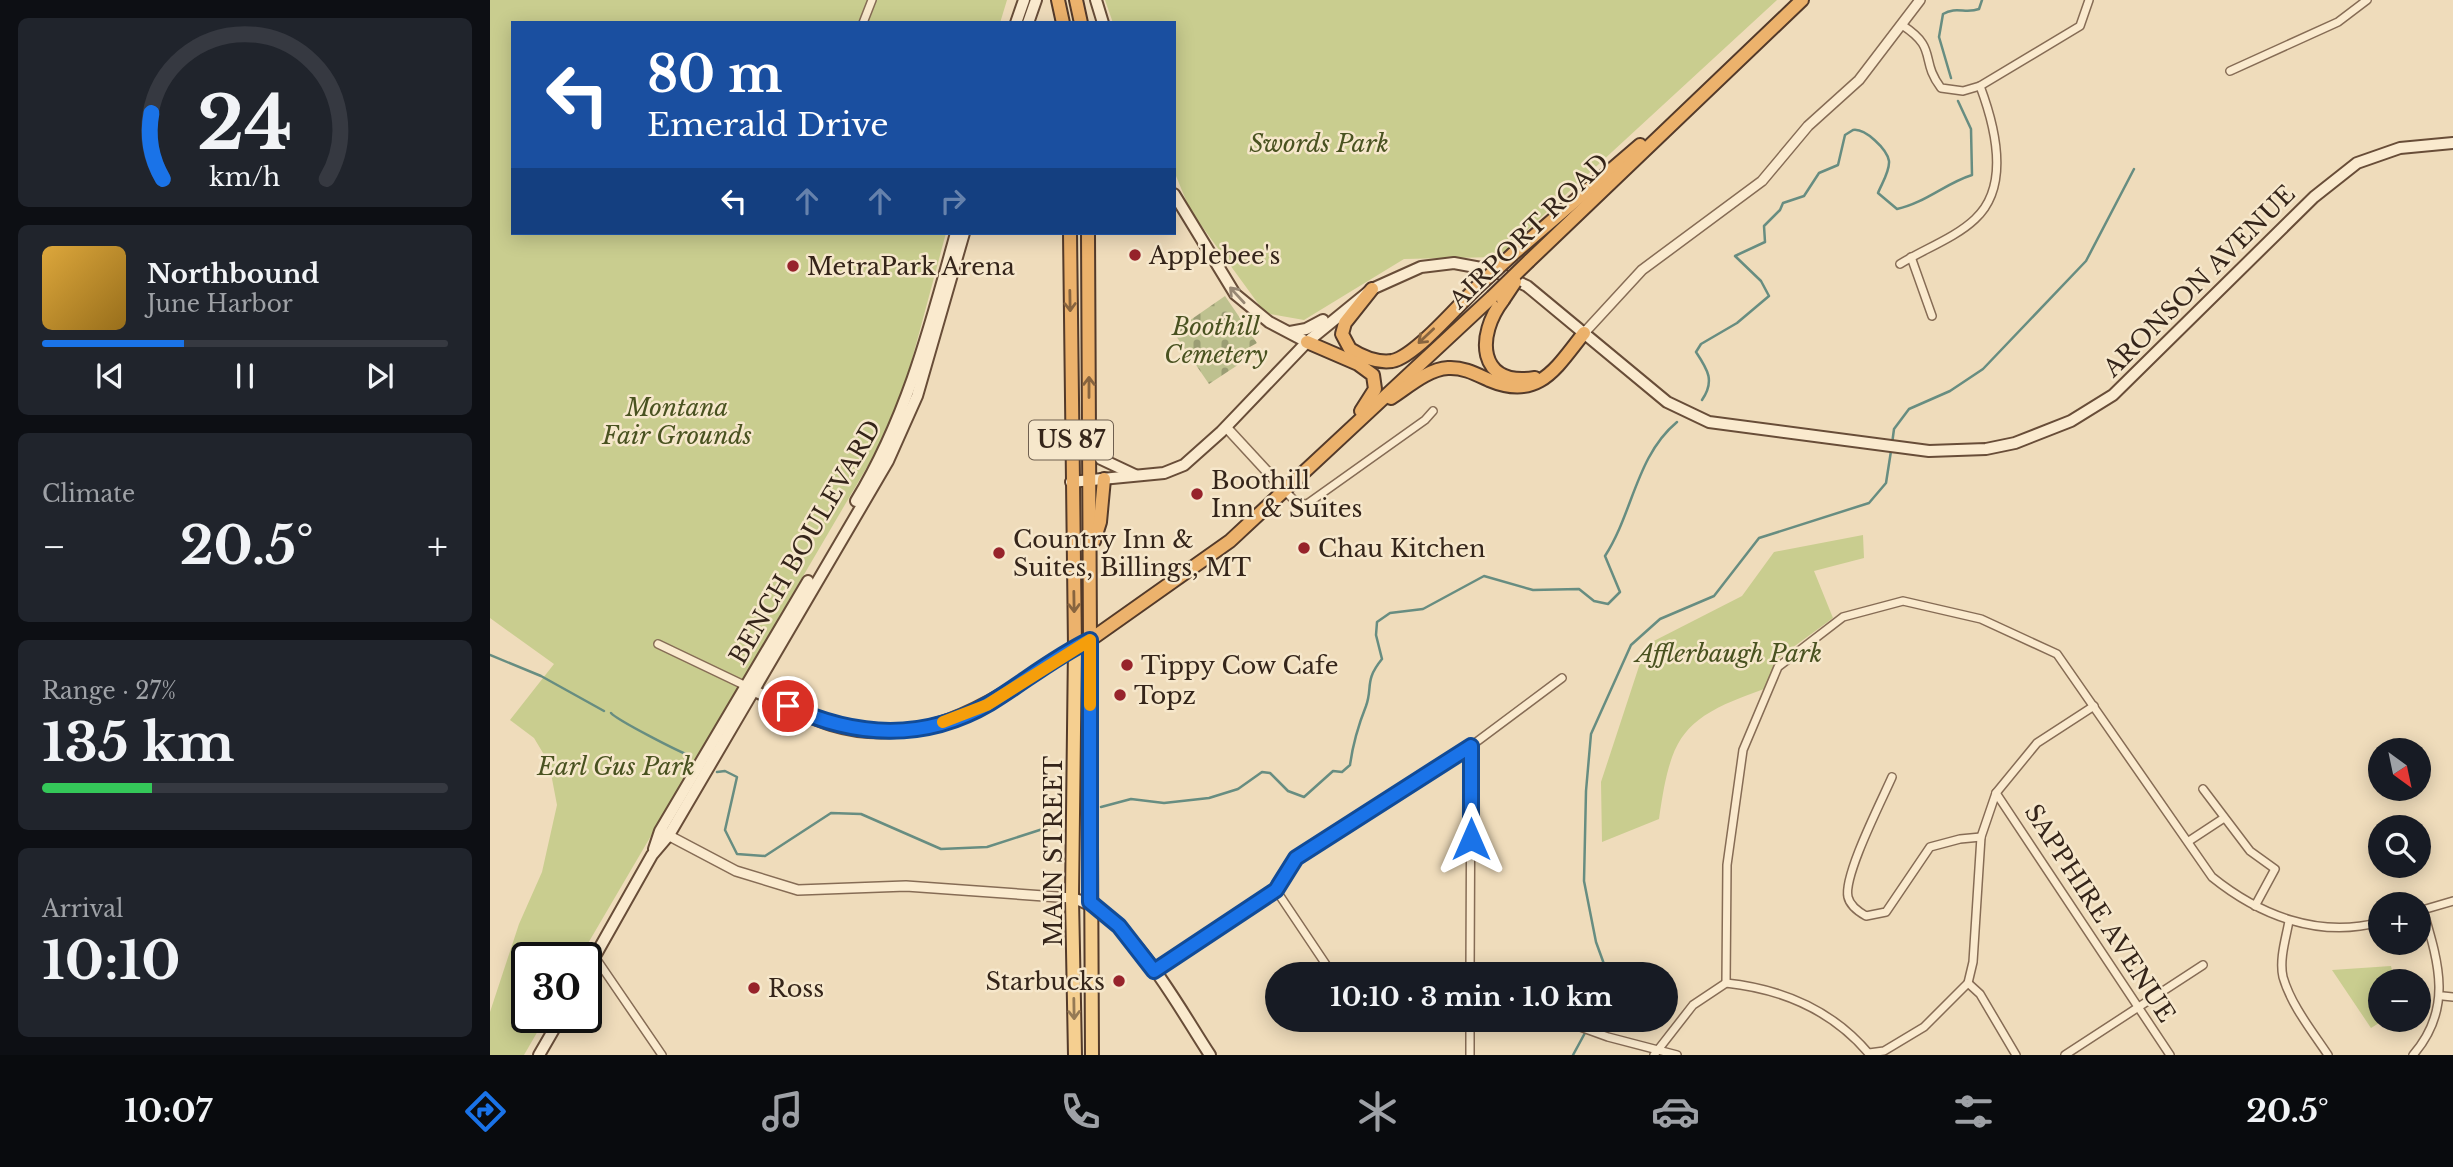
<!DOCTYPE html>
<html lang="en">
<head>
<meta charset="utf-8">
<style>
	:root { --surface:#171b24; --page:#20242c; --text:#f1f3f6; --muted:#9ea1a6; --line:#363941; --accent:#1a73e8 }
	body { margin:0; font-family:"Libre Baskerville",serif; background:var(--page); color:var(--text); height:100vh; display:flex; flex-direction:column; font-size:26px; white-space:nowrap }
	* { box-sizing:border-box; margin:0 }
	p { font-size:23px; color:var(--muted) }
	.icon { flex:none; width:38px; height:38px; fill:none; stroke:currentColor; stroke-width:2; stroke-linecap:round; stroke-linejoin:round }
	.map { position:relative; flex:1; overflow:hidden }
	.panel { display:flex; flex-direction:column; gap:18px; padding:18px; background:#0d0f14; width:490px }
	.panel>* { flex:none }
	.top-card { position:absolute; left:21px; top:21px; width:665px; height:214px; border-radius:0px; box-shadow:0 4px 18px #0003; background:#1a4fa0; color:#fff; overflow:hidden }
	.needle { width:46px; rotate:147deg }
	.controls { position:absolute; left:1878px; top:738px; display:grid; gap:14px }
	.controls a { display:grid; place-items:center; width:63px; height:63px; border-radius:50%; background:var(--surface); box-shadow:0 4px 18px #0003; font-size:35px }
	.speed { position:absolute; left:21px; top:942px; display:flex; gap:14px; font-size:35px; font-weight:700; text-align:center }
	.speed>* { display:grid; place-content:center; width:91px; height:91px; border-radius:50%; background:var(--surface); box-shadow:0 4px 18px #0003; line-height:1 }
	.speed .limit { border:4px solid #111; border-radius:10px; background:#fff; color:#111 }
	.pin { position:absolute; display:grid; place-items:center; width:60px; height:60px; color:#fff; margin:-30px; border:4px solid #fff; border-radius:50%; box-shadow:0 2px 7px #0007 }
	.me { position:absolute; width:77px; margin:-38px; rotate:0deg; stroke-linejoin:round; filter:drop-shadow(0 0 5px #0008) }
	.turn { display:flex; align-items:center; gap:24px; height:147px; padding:0 21px; font-size:32px }
	.turn .icon { width:91px; height:91px; stroke-width:2.5 }
	.turn b { display:block; font-size:49px; line-height:60px }
	.lanes { display:flex; align-items:center; height:66px; padding:0 21px; background:#0003; justify-content:center; gap:35px; direction:ltr }
	.lanes .off { opacity:.35 }
	.big { font-size:52px; font-weight:700; line-height:1.1 }
	.panel .card { flex:1; display:flex; flex-direction:column; justify-content:center; gap:10px; min-width:0; padding:0 24px; border-radius:10px; background:var(--page) }
	.panel .dial { align-items:center; gap:0 }
	.dial svg { height:182px; overflow:visible; fill:none; stroke:var(--line); stroke-width:7; stroke-linecap:round; text-anchor:middle }
	.dial text { fill:var(--text); stroke:none }
	.song { display:flex; align-items:center; gap:21px }
	.cover { width:84px; height:84px; border-radius:10px; background:linear-gradient(135deg,hsl(40 70% 55%),hsl(40 70% 35%)) }
	.played { height:7px; border-radius:4px; background:linear-gradient(90deg,var(--accent) 35%,var(--line) 35%) }
	.keys { display:flex; justify-content:space-around; direction:ltr }
	.heat { display:flex; justify-content:space-between; align-items:center; font-size:38px; direction:ltr }
	.charge { height:10px; border-radius:5px; background:linear-gradient(90deg,#34c759 27%,var(--line) 0) }
	.trip { position:absolute; left:775px; top:962px; width:413px; height:70px; border-radius:35px; background:var(--surface); box-shadow:0 4px 18px #0003; font-weight:700; line-height:70px; text-align:center }
	.tabs { display:flex; height:112px; justify-content:space-around; align-items:center; background:#090b0e; color:var(--muted) }
	.tabs .icon { width:49px; height:49px }
	.tabs .current { color:var(--accent) }
	.tabs b { font-size:32px; color:var(--text) }
	main { display:flex; flex:1; min-height:0 }
	.map>svg:first-child { display:block }
</style>
</head>
<body>
<main>
<section class="panel">
<div class="card dial"><svg viewBox="0 0 100 80">
<path d="M14 69A42 42 0 1 1 86 69"/>
<path d="M14 69A42 42 0 0 1 9 40" stroke="#1a73e8"/>
<text x="50" y="56" font-size="32" font-weight="700">24</text>
<text x="50" y="72" font-size="11">km/h</text>
</svg></div>
<div class="card">
<div class="song"><i class="cover"></i><div><b>Northbound</b><p>June Harbor</p></div></div>
<div class="played"></div>
<div class="keys"><svg class="icon" aria-label="previous" viewBox="0 0 24 24"><path d="M18 5L8 12l10 7zM5 5v14"/></svg><svg class="icon" aria-label="pause" viewBox="0 0 24 24"><path d="M8 5v14M16 5v14"/></svg><svg class="icon" aria-label="next" viewBox="0 0 24 24"><path d="M6 5l10 7-10 7zM19 5v14"/></svg></div>
</div>
<div class="card"><p>Climate</p>
<div class="heat"><a>−</a><b class="big">20.5°</b><a>+</a></div>
</div>
<div class="card"><p>Range · 27%</p><b class="big">135 km</b><div class="charge"></div></div>
<div class="card"><p>Arrival</p><b class="big">10:10</b></div>
</section>
<div class="map">
<svg width="1963" height="1055" viewBox="0 0 1963 1055">
	<defs>
		<pattern id="cemetery-stones" width="16" height="16" patternUnits="userSpaceOnUse" patternTransform="scale(1.75)"><rect width="16" height="16" fill="#bec18f"/><path d="M2 7V4a2 2 0 0 1 4 0v3zM10 15v-3a2 2 0 0 1 4 0v3z" fill="#9b9d74"/></pattern>
	</defs>
	<rect width="100%" height="100%" fill="#efdcbb"/>
	<g fill="#c9cd8f">
		<polygon points="0,0 517,0 510,23 23,23 23,233 456,233 413,393 394,438 90,957 37,957 37,1017 56,1017 34,1055 0,1055 0,1012 29,924 52,872 67,805 59,763 44,738 20,720 64,664 0,618"/>
		<polygon points="615,0 1287,0 1008,257 914,259 814,320 775,313 700,210 684,171 684,23 623,23"/>
		<path d="M1373 535 1374 558 1324 571 1343 618 1287 659 1274 689C1192 718 1181 734 1169 819L1112 842 1111 782 1156 645 1252 596 1284 552Z"/>
		<polygon points="1901,966 1905,982 1890,982 1890,1020 1894,1020 1881,1028 1842,970"/>
	</g>
	<polygon fill="url(#cemetery-stones)" points="735,296 767,343 758,348 763,355 719,384 686,336 686,330"/>
	<g fill="none" stroke-linecap="round" stroke-linejoin="round">
		<g stroke="#678d81" stroke-width="2.5">
			<path d="M1461 78 1449 37 1453 14C1466 6 1476 14 1489 9L1492 0"/>
			<path d="M1212 400C1225 381 1218 370 1206 352L1211 344 1247 323 1279 296 1271 281 1245 256 1275 242 1274 226 1290 210 1293 203 1314 196 1329 173 1348 165 1355 135 1363 130C1375 128 1397 149 1399 161 1400 171 1392 183 1388 193L1407 209C1435 203 1456 183 1482 175L1481 129 1468 101"/>
			<polyline points="1402,444 1404,429 1419,409 1460,391 1493,369 1596,261 1644,169"/>
			<polyline points="0,655 51,676 114,711"/>
			<path d="M121 713C127 720 189 752 201 756"/>
			<polyline points="227,772 235,771 247,777 235,830 247,854 275,856 341,813 371,814 451,849 497,847 559,827"/>
			<path d="M611 807 641 799 674 803 719 798 748 789 772 772 780 773 798 791 814 797 843 771 852 772 860 765C863 743 868 726 876 706 883 687 874 681 892 659L886 635 887 622 900 613 933 609 994 576 1043 590 1089 589 1104 601 1118 604 1130 592 1115 556C1143 513 1146 456 1187 422"/>
			<polyline points="1118,975 1106,942 1094,881 1096,791 1101,734 1141,645 1170,619 1224,596 1269,538 1379,503 1396,483 1401,451"/>
			<polyline points="1083,1055 1102,1020"/>
		</g>
		<defs>
			<g id="minor">
				<polyline points="373,23 382,0"/>
				<path d="M1412 25C1449 49 1429 59 1451 88L1473 91 1490 86 1590 26 1599 0"/>
				<polyline points="1740,71 1848,22 1877,0"/>
				<polyline points="1421,257 1442,316"/>
				<path d="M1410 264C1434 249 1465 238 1485 219 1521 186 1505 126 1490 86"/>
				<polyline points="795,491 807,503 817,504 935,420 943,411"/>
				<polyline points="168,644 256,686"/>
				<path d="M1402 777C1392 800 1353 876 1358 897 1360 906 1369 912 1376 916L1396 912 1440 847 1470 839 1491 837"/>
				<polyline points="1713,789 1760,851 1785,869 1765,906"/>
				<polyline points="1506,793 1680,1055"/>
				<polyline points="1699,841 1734,818"/>
				<polyline points="786,890 843,975"/>
				<polyline points="1929,911 1963,901"/>
				<path d="M1799 921C1796 938 1789 959 1793 977 1801 1005 1822 1031 1838 1055"/>
				<polyline points="105,957 172,1055"/>
				<polyline points="664,971 786,890 806,858 981,746 1072,678"/>
				<polyline points="980,975 981,746"/>
				<path d="M1236 983 1237 865 1253 750 1288 667 1353 617 1413 601 1491 619 1567 654 1722 877C1769 915 1829 939 1890 922"/>
				<polyline points="1478,983 1490,994 1526,1055"/>
				<polyline points="1953,996 1963,997"/>
				<polyline points="1071,1020 1118,1037 1187,1055"/>
				<polyline points="1379,1053 1394,1051 1434,1027 1478,983 1483,962 1491,837 1506,793 1547,743 1604,706"/>
				<polyline points="980,1055 980,1020"/>
				<path d="M1164 1055 1203 1005 1236 983C1292 989 1342 1009 1380 1055"/>
				<polyline points="1575,1055 1713,965"/>
				<path d="M1923 1055C1963 1009 1949 964 1933 910"/>
			</g>
			<g id="tertiary">
				<polyline points="1094,333 1152,270 1272,181 1318,126 1369,80 1430,0"/>
				<polyline points="736,427 795,491"/>
				<polyline points="563,661 585,647"/>
				<polyline points="174,833 246,871 308,890 416,886 582,898"/>
			</g>
			<g id="secondary">
				<polyline points="606,0 613,23"/>
				<polyline points="526,23 534,0"/>
				<polyline points="538,23 546,0"/>
				<polyline points="684,194 745,294 779,322 817,342"/>
				<polyline points="800,332 816,329 833,320"/>
				<polyline points="599,443 611,459 645,475"/>
				<polyline points="581,482 674,473 694,465 731,432 817,342 882,289 931,267 964,263 1002,270 1037,286 1177,402 1219,422 1439,451 1496,449 1525,443 1581,421 1623,395 1824,197 1867,163 1910,148 1963,143"/>
				<path d="M366 501C417 417 440 327 466 233"/>
				<path d="M258 688C285 700 312 716 341 725 426 751 496 706 563 661"/>
				<polyline points="164,849 170,831 318,581"/>
				<path d="M582 898C640 913 688 1007 720 1055"/>
				<polyline points="96,972 162,855 179,835 398,461 427,396 474,233"/>
				<polyline points="49,1055 71,1017"/>
			</g>
			<g id="primary">
				<polyline points="600,640 602,1055"/>
				<polyline points="585,1055 582,898 585,647"/>
			</g>
			<g id="trunk">
				<polyline points="568,0 573,23"/>
				<polyline points="586,0 591,23"/>
				<polyline points="580,233 585,647 600,640 740,541 1002,297"/>
				<polyline points="598,233 600,640"/>
				<polyline points="1023,254 1150,145"/>
				<polyline points="1039,261 1312,0"/>
				<path d="M882 289 855 323 852 334 860 349C871 356 887 363 902 361 924 357 968 306 985 289"/>
				<path d="M1013 300C986 335 987 387 1045 378"/>
				<polyline points="817,342 868,364 883,375 885,389 871,411"/>
				<path d="M901 398C918 387 938 369 958 368 973 367 986 374 999 380 1049 401 1066 368 1094 333"/>
				<polyline points="604,541 610,522 614,479"/>
			</g>
		</defs>
		<use href="#minor" stroke="#866c55" stroke-width="10"/>
		<use href="#tertiary" stroke="#866c55" stroke-width="12"/>
		<use href="#secondary" stroke="#684d38" stroke-width="14"/>
		<use href="#primary" stroke="#533a2a" stroke-width="16"/>
		<use href="#trunk" stroke="#533a2a" stroke-width="16"/>
		<use href="#minor" stroke="#faeace" stroke-width="7"/>
		<use href="#tertiary" stroke="#faeace" stroke-width="9"/>
		<use href="#secondary" stroke="#faeace" stroke-width="10"/>
		<use href="#primary" stroke="#f5cf90" stroke-width="12"/>
		<use href="#trunk" stroke="#ecb26c" stroke-width="12"/>
		<defs>
			<g id="trunk-bridge">
				<polyline points="985,289 1023,254"/>
				<polyline points="1002,297 1039,261"/>
				<polyline points="1013,300 1025,282"/>
			</g>
		</defs>
		<use href="#trunk-bridge" stroke="#533a2a" stroke-width="16" stroke-linecap="butt"/>
		<use href="#trunk-bridge" stroke="#ecb26c" stroke-width="12"/>
	</g>
	<defs><path id="oneway-shaft" d="M-6 0H5M1.5-3L5.5 0L1.5 3" fill="none" stroke-width="1.6" stroke-linecap="round" stroke-linejoin="round" transform="scale(1.75)"/></defs>
	<use stroke="#988874" href="#oneway-shaft" transform="translate(747 295) rotate(-133)"/>
	<g stroke="#87643f">
		<use href="#oneway-shaft" transform="translate(580 301) rotate(89)"/>
		<use href="#oneway-shaft" transform="translate(936 336) rotate(137)"/>
		<use href="#oneway-shaft" transform="translate(599 387) rotate(-90)"/>
		<use href="#oneway-shaft" transform="translate(584 602) rotate(89)"/>
	</g>
	<use stroke="#957a55" href="#oneway-shaft" transform="translate(584 1009) rotate(89)"/>
	<g fill="none" stroke-linecap="round" stroke-linejoin="round">
		<defs>
			<path id="route" d="M298 706C364 737 434 742 500 703 533 683 564 657 600 640V902L629 926 664 971 786 890 806 858 981 746V839"/>
		</defs>
		<use href="#route" stroke="#114b97" stroke-width="18"/>
		<use href="#route" stroke="#1a73e8" stroke-width="12"/>
		<polyline stroke="#f59e0b" stroke-width="12" points="453,722 497,705 600,640 600,705"/>
	</g>
	<g fill="#97232b" stroke="#f6e7cb" stroke-width="2.5">
		<circle cx="645" cy="255" r="7"/>
		<circle cx="303" cy="266" r="7"/>
		<circle cx="707" cy="494" r="7"/>
		<circle cx="814" cy="548" r="7"/>
		<circle cx="509" cy="553" r="7"/>
		<circle cx="637" cy="665" r="7"/>
		<circle cx="630" cy="695" r="7"/>
		<circle cx="629" cy="981" r="7"/>
		<circle cx="264" cy="988" r="7"/>
	</g>
	<g text-anchor="middle" dominant-baseline="central" stroke-width="5" stroke-linejoin="round" paint-order="stroke">
		<rect fill="#f6e7cb" stroke="#6f5f4f" stroke-width="2" x="539" y="420.5" width="84" height="39" rx="5"/>
		<g font-size="23" font-weight="bold" fill="#35251a">
			<text x="581" y="440">US 87</text>
		</g>
		<g font-size="24" font-style="italic" fill="#495220" stroke="#f6e7cb">
			<text x="829" y="143">Swords Park</text>
			<text x="726" y="326">Boothill<tspan x="726" dy="28">Cemetery</tspan></text>
			<text x="187" y="407">Montana<tspan x="187" dy="28">Fair Grounds</tspan></text>
			<text x="1239" y="653">Afflerbaugh Park</text>
			<text x="126" y="766">Earl Gus Park</text>
		</g>
		<g font-size="24" fill="#35251a" stroke="#f6e7cb">
			<text transform="translate(1039 231) rotate(-44)">AIRPORT ROAD</text>
			<text transform="translate(1709 281) rotate(-45)">ARONSON AVENUE</text>
			<text transform="translate(315 542) rotate(-60)">BENCH BOULEVARD</text>
			<text transform="translate(563 851) rotate(-90)">MAIN STREET</text>
			<text transform="translate(1610 913) rotate(57)">SAPPHIRE AVENUE</text>
		</g>
		<g font-size="24" fill="#35251a" stroke="#f6e7cb" text-anchor="start">
			<text x="659" y="255">Applebee's</text>
			<text x="317" y="266">MetraPark Arena</text>
			<text x="721" y="480">Boothill<tspan x="721" dy="28">Inn &amp; Suites</tspan></text>
			<text x="523" y="539">Country Inn &amp;<tspan x="523" dy="28">Suites, Billings, MT</tspan></text>
			<text x="828" y="548">Chau Kitchen</text>
			<text x="651" y="665">Tippy Cow Cafe</text>
			<text x="644" y="695">Topz</text>
			<text x="615" y="981" text-anchor="end">Starbucks</text>
			<text x="278" y="988">Ross</text>
		</g>
	</g>
</svg>
<div class="controls">
<a><svg class="needle" viewBox="-14 -14 28 28"><path d="M0-13l5 13h-10z" fill="#e53935"/><path d="M0 13l5-13h-10z" fill="#9ea1a6"/></svg></a>
<a><svg class="icon" aria-label="search" viewBox="0 0 24 24"><circle cx="10" cy="10" r="6"/><path d="M15 15l6 6"/></svg></a>
<a>+</a>
<a>−</a>
</div>
<div class="speed"><div class="limit">30</div></div>
<div class="pin" style="left:298px;top:706px;background:#d93025"><svg class="icon" aria-label="arrive" viewBox="0 0 24 24"><path d="M6 21V4h12l-3 4 3 4H6"/></svg></div>
<svg class="me" style="left:981px;top:839px" viewBox="-20 -20 40 40"><path d="M0-17L14 15 0 8-14 15z" fill="#1a73e8" stroke="#fff" stroke-width="4"/></svg>
<div class="trip">10:10 · 3 min · 1.0 km</div>
<div class="top-card">
<div class="turn"><svg class="icon" aria-label="left" viewBox="0 0 24 24"><path d="M17 20v-9H6M10 6l-5 5 5 5"/></svg><div><b>80 m</b>Emerald Drive</div></div>
<div class="lanes"><svg class="icon" aria-label="left" viewBox="0 0 24 24"><path d="M17 20v-9H6M10 6l-5 5 5 5"/></svg><svg class="icon off" aria-label="ahead" viewBox="0 0 24 24"><path d="M12 20V5M6 11l6-6 6 6"/></svg><svg class="icon off" aria-label="ahead" viewBox="0 0 24 24"><path d="M12 20V5M6 11l6-6 6 6"/></svg><svg class="icon off" aria-label="right" viewBox="0 0 24 24"><path d="M7 20v-9h11M14 6l5 5-5 5"/></svg></div>
</div>
</div>
</main>
<nav class="tabs">
<b>10:07</b>
<svg class="icon current" aria-label="directions" viewBox="0 0 24 24"><path d="M12 3l9 9-9 9-9-9zM9 14v-3h6M13 9l2 2-2 2"/></svg>
<svg class="icon" aria-label="music" viewBox="0 0 24 24"><path d="M9 18V5l10-2v13"/><circle cx="6" cy="18" r="3"/><circle cx="16" cy="16" r="3"/></svg>
<svg class="icon" aria-label="phone" viewBox="0 0 24 24"><path d="M5 4h4l2 5-3 2q2 4 5 5l2-3 5 2v4C11 20 4 13 5 4z"/></svg>
<svg class="icon" aria-label="climate" viewBox="0 0 24 24"><path d="M12 3v18M4 7l16 10M4 17L20 7"/></svg>
<svg class="icon" aria-label="car" viewBox="0 0 24 24"><path d="M5 17H2v-5l4-1 3-4h7l3 4 3 1v5h-3M9 17h6M6 11h13"/><circle cx="7" cy="17" r="2"/><circle cx="17" cy="17" r="2"/></svg>
<svg class="icon" aria-label="filters" viewBox="0 0 24 24"><path d="M4 7h16M4 17h16"/><circle cx="9" cy="7" r="2"/><circle cx="15" cy="17" r="2"/></svg>
<b>20.5°</b>
</nav>
</body>
</html>
